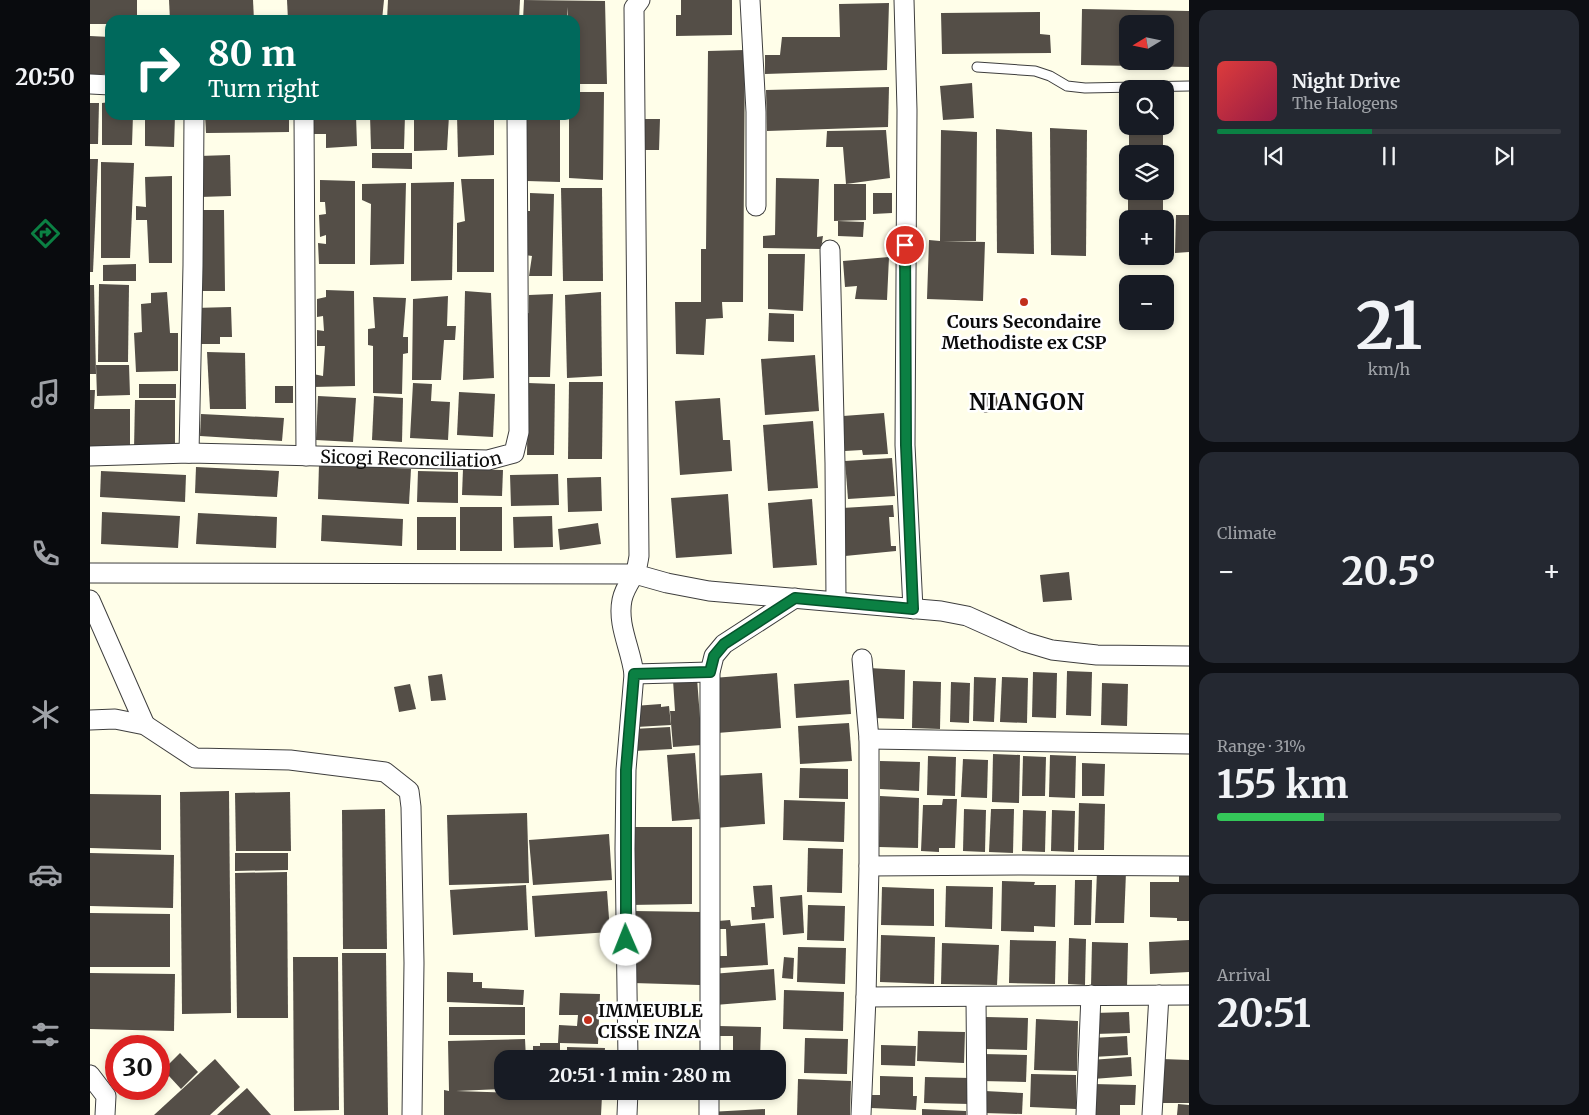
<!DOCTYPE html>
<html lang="en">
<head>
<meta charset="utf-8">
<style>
	:root { --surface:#171b24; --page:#242831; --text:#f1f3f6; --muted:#9ea1a6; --line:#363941; --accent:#0b8043 }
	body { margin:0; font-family:Merriweather,serif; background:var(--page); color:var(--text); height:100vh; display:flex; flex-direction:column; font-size:19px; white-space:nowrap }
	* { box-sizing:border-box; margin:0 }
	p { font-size:16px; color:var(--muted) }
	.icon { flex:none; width:28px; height:28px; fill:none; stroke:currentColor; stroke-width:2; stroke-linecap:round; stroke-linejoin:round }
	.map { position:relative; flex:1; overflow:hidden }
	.drawer { display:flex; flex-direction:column; gap:10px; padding:10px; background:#0d0f14; width:400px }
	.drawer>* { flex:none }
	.banner { position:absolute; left:15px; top:15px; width:475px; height:105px; border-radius:15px; box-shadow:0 2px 8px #0003; background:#00695c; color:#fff; overflow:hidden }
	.needle { width:32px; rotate:260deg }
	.buttons { position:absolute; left:1029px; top:15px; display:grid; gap:10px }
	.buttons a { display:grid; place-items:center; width:55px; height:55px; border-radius:10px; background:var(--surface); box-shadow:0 2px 8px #0003; font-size:25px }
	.speed { position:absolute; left:15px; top:1035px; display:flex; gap:10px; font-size:25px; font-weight:700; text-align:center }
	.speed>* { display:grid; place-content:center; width:65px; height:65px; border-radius:50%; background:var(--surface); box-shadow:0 2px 8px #0003; line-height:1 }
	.speed .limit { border:8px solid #d22; background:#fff; color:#111 }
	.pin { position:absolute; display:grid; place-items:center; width:42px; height:42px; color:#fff; margin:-21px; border:2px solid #fff; border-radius:50%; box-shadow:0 1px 5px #0007 }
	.me { position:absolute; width:55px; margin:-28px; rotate:359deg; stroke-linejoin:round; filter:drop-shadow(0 0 4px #0008) }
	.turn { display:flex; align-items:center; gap:18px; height:105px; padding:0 20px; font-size:22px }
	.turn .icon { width:65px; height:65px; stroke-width:2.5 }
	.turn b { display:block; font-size:35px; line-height:42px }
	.big { font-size:38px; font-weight:700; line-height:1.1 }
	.drawer .tile { flex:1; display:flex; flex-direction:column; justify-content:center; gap:8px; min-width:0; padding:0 18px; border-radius:15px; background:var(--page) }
	.drawer .dial { align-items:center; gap:0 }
	.dial b { font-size:65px; line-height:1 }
	.song { display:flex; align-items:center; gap:15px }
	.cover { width:60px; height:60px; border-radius:8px; background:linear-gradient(135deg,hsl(0 70% 55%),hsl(340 70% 35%)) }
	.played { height:5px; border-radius:2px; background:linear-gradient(90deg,var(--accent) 45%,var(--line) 45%) }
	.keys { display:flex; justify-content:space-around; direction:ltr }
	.heat { display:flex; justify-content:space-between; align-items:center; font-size:28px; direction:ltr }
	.charge { height:8px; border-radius:4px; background:linear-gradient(90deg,#34c759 31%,var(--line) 0) }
	.trip { position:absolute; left:404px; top:1050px; width:292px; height:50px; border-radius:15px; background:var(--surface); box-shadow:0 2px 8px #0003; font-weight:700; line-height:50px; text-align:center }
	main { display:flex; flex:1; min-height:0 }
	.tabs { display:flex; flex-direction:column; width:90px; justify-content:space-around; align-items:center; background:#090b0e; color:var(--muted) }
	.tabs .icon { width:35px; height:35px }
	.tabs .selected { color:var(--accent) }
	.tabs b { font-size:22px; color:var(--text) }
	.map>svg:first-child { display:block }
</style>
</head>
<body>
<main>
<nav class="tabs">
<b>20:50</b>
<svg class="icon selected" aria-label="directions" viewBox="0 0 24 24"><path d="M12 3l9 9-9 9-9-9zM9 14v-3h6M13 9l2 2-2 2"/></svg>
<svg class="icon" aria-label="music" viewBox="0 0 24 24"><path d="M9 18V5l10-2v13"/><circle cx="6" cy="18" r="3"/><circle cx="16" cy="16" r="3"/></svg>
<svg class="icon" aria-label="phone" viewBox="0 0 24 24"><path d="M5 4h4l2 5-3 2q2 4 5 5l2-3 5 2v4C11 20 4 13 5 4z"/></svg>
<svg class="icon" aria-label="climate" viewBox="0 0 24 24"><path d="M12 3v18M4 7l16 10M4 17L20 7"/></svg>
<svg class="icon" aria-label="car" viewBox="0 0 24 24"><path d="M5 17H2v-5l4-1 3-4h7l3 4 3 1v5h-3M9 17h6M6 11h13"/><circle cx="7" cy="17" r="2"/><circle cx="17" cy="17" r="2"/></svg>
<svg class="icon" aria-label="filters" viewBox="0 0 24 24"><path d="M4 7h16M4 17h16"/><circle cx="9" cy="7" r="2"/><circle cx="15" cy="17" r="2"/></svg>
</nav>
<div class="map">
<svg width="1099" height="1115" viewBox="0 0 1099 1115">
	<rect width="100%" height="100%" fill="#fffee9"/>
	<g fill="#544e47" fill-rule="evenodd">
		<polygon points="0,0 47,0 47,20 20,20 20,24 0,24"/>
		<polygon points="79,0 163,0 164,20 80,20"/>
		<polygon points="197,0 294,0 292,20 198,20"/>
		<polygon points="298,0 430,0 429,20 297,20"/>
		<polygon points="434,0 515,1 517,84 485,84 485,20 478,20 478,7 477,20 433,20"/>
		<polygon points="591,0 642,0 642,35 586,36 586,15 591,15"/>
		<polygon points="799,3 797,70 675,74 675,55 690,55 692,37 750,37 749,4"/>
		<path d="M992 9 1099 11V67L991 65ZM1038 24H1075V61H1038Z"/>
		<polygon points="950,12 950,34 960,35 961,53 852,54 851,13"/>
		<polygon points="0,36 20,37 20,74 0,74"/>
		<polygon points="655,50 653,302 632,302 633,318 616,319 614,355 586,354 585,302 611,302 611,249 616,249 618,51"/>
		<polygon points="882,83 884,118 853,120 850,86"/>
		<polygon points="799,87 798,127 677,131 676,90"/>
		<polygon points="485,92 514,92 513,180 479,178 479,115 485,115"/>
		<polygon points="20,102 20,115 43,115 42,145 12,145 12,103"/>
		<polygon points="0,103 9,103 8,144 0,144"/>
		<polygon points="55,115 85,115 84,147 55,146"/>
		<polygon points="115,115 199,115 199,132 116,133"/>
		<polygon points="224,115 266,115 267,146 236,148 236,134 223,134"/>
		<polygon points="280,115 315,115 314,149 281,149"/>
		<polygon points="324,115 359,115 357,150 324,151"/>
		<polygon points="367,115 404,115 404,155 368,157"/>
		<polygon points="435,115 470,115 470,182 437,181"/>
		<polygon points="555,119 570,119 569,150 553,150"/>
		<polygon points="960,128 997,130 996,256 961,255"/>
		<polygon points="906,129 942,132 944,254 907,253"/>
		<polygon points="1073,129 1073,154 1039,154 1039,130"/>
		<polygon points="796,130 800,178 756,184 753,147 736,147 737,131"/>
		<polygon points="851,130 887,132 886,241 853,241 895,242 893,301 837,299 839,240 850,241"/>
		<polygon points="282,153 322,153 322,169 282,168"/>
		<polygon points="140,155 141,196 110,197 109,156"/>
		<polygon points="0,159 8,159 3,272 0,272"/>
		<polygon points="11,162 44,163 40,258 11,258"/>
		<polygon points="82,176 82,263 59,263 57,220 46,220 46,206 56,207 55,177"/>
		<polygon points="686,178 729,179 727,237 733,236 731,249 673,248 673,236 685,235"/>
		<polygon points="371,179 404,179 404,272 367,272 367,223 375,221"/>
		<polygon points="230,180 265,181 265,264 229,264 228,243 236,244 236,235 230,237 229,215 236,214 235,202 230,202"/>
		<polygon points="364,182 362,280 321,281 321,183"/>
		<polygon points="316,183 314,264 280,265 281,204 272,200 272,184"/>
		<polygon points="744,184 776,184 776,220 744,221"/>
		<polygon points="471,188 512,188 513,281 473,281"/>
		<rect x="1038" y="191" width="35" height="28"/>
		<polygon points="440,193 464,194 462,276 439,276 442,256 435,255 433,211 440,211"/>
		<polygon points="783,193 802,193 802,213 783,214"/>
		<polygon points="113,210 134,210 135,291 112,291 112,270 103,227 113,227"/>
		<polygon points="1086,215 1099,215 1099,252 1085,253"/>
		<polygon points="748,221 774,222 773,237 748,236"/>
		<polygon points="678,254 715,254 713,311 678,309"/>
		<polygon points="799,257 797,300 765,299 767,286 755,287 753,261"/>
		<polygon points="46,264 46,281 13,281 13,265"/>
		<polygon points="9,284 39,285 38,362 8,362"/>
		<polygon points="0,285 4,285 6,374 0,374"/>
		<polygon points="236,290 264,291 265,386 223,387 223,374 233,376 235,346 227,346 227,330 234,331 233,316 227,317 227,299 236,297"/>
		<polygon points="375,291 401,293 404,378 373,380"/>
		<polygon points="77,292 80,333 88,333 88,371 46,372 44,333 52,332 51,304 61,303 61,293"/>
		<polygon points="511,292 512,376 477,378 475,295"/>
		<polygon points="463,294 460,377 437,377 439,355 432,354 431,315 439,313 439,295"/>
		<polygon points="358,296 357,326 366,326 365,340 354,340 351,380 322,380 323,299"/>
		<polygon points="283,297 316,298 313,337 318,337 318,353 313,354 312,394 283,393 283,346 278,345 278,329 285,328"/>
		<polygon points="141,307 142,337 130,337 130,344 105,344 104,308"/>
		<polygon points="679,313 704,314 704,342 678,341"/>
		<polygon points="117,352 155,353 156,409 120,409"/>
		<polygon points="725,355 729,411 675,415 671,359"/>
		<polygon points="6,365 39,365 40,395 7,396"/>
		<polygon points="479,382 513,382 512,459 478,459"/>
		<polygon points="323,383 342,384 341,401 360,402 358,440 320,438"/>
		<polygon points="438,383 465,384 464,455 437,455"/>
		<rect x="49" y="384" width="37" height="14"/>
		<rect x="185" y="386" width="18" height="17"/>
		<polygon points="0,390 5,390 4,409 40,409 40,449 0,450"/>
		<polygon points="369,392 405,394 403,437 367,435"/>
		<polygon points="906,392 909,410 894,413 890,394"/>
		<polygon points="228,396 266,398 263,442 226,440"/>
		<polygon points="284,396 313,398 312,442 282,440"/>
		<polygon points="630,398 633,440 640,440 642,471 590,475 585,401"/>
		<polygon points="45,400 85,400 85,449 44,449"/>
		<polygon points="794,413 798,454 773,455 772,450 755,451 753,416"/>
		<polygon points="111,414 194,418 192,441 110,436"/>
		<polygon points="723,421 728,488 678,491 673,425"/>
		<polygon points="802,458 805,496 758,499 755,461"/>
		<polygon points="229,464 321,469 319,504 228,499"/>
		<polygon points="106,467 189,471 187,497 105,493"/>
		<polygon points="373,469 413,470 412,496 372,495"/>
		<polygon points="11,471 96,475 95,502 10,497"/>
		<polygon points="328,471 368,472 368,503 327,502"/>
		<polygon points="468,474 469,505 421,506 420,475"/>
		<polygon points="511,477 512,511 478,512 477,478"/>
		<polygon points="638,494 642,554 586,558 581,498"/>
		<polygon points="722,499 727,565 683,568 678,503"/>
		<polygon points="803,505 804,517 799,517 801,546 806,546 806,551 755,556 752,508"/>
		<rect x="370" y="507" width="42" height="44"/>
		<polygon points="12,512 90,516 88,548 11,544"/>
		<polygon points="108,513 187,517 186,548 106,544"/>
		<polygon points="232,515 313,519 312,546 231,541"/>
		<polygon points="462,516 463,547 424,548 423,517"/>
		<rect x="327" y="517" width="39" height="33"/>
		<polygon points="508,523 511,544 470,550 468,529"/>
		<polygon points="979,572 982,600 953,602 950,575"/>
		<polygon points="779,668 815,670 814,719 784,718 784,690 779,690"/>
		<polygon points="977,671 1002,672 1001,716 976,715"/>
		<polygon points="943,672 967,673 966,718 942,717"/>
		<polygon points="687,673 691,728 627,733 623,678"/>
		<polygon points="352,674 356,700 341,701 338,676"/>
		<polygon points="884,677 906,678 904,722 883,721"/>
		<polygon points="912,677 938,678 937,723 910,722"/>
		<polygon points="607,678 612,745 583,747 580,711 585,711 583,680"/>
		<polygon points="759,680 761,714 706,718 704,684"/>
		<polygon points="823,681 851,682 850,729 822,728"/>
		<polygon points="861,682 880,683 879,723 860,722"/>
		<polygon points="1012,683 1038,684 1037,726 1011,725"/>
		<polygon points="320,684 326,709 309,712 304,687"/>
		<polygon points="571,704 571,707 579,706 581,725 546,727 544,706"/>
		<polygon points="759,723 762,761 710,764 708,726"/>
		<polygon points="580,727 582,749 544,751 543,729"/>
		<polygon points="605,753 610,819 582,821 577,755"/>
		<polygon points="903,754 930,755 929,803 902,802"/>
		<polygon points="960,755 986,756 985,798 959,797"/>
		<polygon points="838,756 866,757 865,796 837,795"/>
		<polygon points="933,756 956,757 955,796 932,796"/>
		<polygon points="873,759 898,760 897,798 871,797"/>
		<polygon points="790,761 830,762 829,791 790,789"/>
		<polygon points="992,763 1015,764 1014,796 992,796"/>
		<polygon points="710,768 758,769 758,799 709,798"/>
		<polygon points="672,773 675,824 625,828 621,776"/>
		<polygon points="139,791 141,1013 92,1014 90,792"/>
		<polygon points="200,792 201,851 146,851 145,793"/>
		<polygon points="0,794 71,795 71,850 0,848"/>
		<polygon points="790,796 829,798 828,848 789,847"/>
		<polygon points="853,799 867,799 865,848 849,848 849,852 831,851 833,805 852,805"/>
		<polygon points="694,800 755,802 754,842 693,840"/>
		<polygon points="989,803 1015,804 1014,850 988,850"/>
		<polygon points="295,809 297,949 253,949 252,810"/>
		<polygon points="874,809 896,810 895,852 873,851"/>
		<polygon points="901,809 924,809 923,853 899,852"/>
		<polygon points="933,810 956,811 955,852 932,851"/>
		<polygon points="962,810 985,811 984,852 961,851"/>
		<polygon points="437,813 439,883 359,885 357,815"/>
		<polygon points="539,827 602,827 602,904 539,905"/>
		<polygon points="519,834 522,880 443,885 439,840"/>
		<polygon points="718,848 753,849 752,893 717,892"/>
		<polygon points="0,853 84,855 83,908 0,906"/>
		<polygon points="145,853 198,853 198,870 145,871"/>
		<polygon points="1007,871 1036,872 1034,923 1005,923"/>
		<polygon points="197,872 198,1018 147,1018 145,873"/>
		<polygon points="1089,876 1099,876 1099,921 1087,921 1087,918 1060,917 1060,882 1089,882"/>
		<polygon points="985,880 1002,880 1001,925 984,925"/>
		<polygon points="912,881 945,882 944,885 966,885 965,927 944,926 944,932 911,931"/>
		<polygon points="436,885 438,930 363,935 360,890"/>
		<polygon points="682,885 684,918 662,920 661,907 665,907 663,886"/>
		<polygon points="856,886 903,887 902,929 855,927"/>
		<polygon points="792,887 844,889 844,926 791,925"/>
		<polygon points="517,891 520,932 445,937 442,896"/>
		<polygon points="712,895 714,933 693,935 690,897"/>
		<polygon points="718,905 755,906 754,941 717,940"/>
		<polygon points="544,911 611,912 610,985 543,983"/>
		<polygon points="0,913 80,914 80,967 0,967"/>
		<polygon points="640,920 641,926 675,923 678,965 629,968 628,956 637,956 636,929 629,929 628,921"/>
		<polygon points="791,935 845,937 844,984 790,982"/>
		<polygon points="979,938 996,939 995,985 978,984"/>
		<polygon points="920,940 966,941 965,984 919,983"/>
		<polygon points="1099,940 1099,972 1060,974 1059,942"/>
		<polygon points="1002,942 1038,943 1037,988 1001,987"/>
		<polygon points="852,943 909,945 907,985 851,984"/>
		<polygon points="708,947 756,948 755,984 707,982"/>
		<polygon points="252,953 296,953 298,1115 254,1115"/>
		<polygon points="203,957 248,957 249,1110 204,1111"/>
		<polygon points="694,957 704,958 703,979 692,978"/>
		<polygon points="684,969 686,1000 625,1005 622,974"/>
		<polygon points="357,972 383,973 383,982 392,982 392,988 434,990 433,1005 357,1002"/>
		<polygon points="0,973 85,974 84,1031 0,1029"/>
		<polygon points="694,990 754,992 753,1031 693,1029"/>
		<polygon points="470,993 510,994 508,1044 470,1043 470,1059 443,1059 443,1046 450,1046 450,1043 468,1043 469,1025 487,1026 488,1015 469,1015"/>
		<rect x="359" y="1007" width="76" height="28"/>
		<polygon points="1039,1012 1040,1033 1004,1034 1004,1013"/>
		<polygon points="896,1017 938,1018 937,1050 895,1049"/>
		<polygon points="946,1019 988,1021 987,1071 944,1070"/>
		<polygon points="629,1026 671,1027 670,1059 627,1059 627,1053 643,1054 643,1036 629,1036"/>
		<polygon points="828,1031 875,1032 874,1063 827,1061"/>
		<polygon points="1037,1036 1038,1055 1003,1057 1002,1038"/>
		<polygon points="715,1038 758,1039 757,1074 714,1073"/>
		<polygon points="435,1039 436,1059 412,1059 412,1089 366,1091 512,1096 511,1115 354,1115 354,1090 359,1091 358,1041"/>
		<polygon points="791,1045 826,1046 825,1066 791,1065"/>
		<polygon points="477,1047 515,1048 514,1059 477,1059"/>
		<polygon points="90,1053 108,1072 91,1089 79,1076 69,1086 69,1074"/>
		<polygon points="892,1054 937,1055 936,1082 891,1081"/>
		<polygon points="1041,1057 1042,1076 1003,1079 1001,1060"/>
		<polygon points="125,1059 150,1087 120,1115 64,1115"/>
		<polygon points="1072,1059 1099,1060 1099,1103 1071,1103"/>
		<polygon points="941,1074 986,1075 986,1109 940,1107"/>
		<polygon points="790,1076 823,1077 823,1096 827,1096 826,1110 781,1108 781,1095 790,1095"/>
		<polygon points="835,1077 881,1078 880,1104 834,1103"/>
		<polygon points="708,1079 761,1081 760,1115 707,1115"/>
		<polygon points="1003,1084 1046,1085 1045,1105 1030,1105 1030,1115 1002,1115"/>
		<polygon points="157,1088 181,1115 127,1115"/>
		<polygon points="895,1091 933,1093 932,1114 894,1113"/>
		<polygon points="1088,1104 1099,1105 1099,1115 1087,1115"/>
		<polygon points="675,1109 675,1115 619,1115 619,1112"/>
		<polygon points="832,1109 876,1111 876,1115 832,1115"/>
	</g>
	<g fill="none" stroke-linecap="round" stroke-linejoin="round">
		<defs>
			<polyline id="service" points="887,67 945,71 960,76 977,86 995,88 1099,86"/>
			<g id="minor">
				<polyline points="660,0 666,112 666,206"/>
				<polyline points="814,0 817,110 815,445 823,609"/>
				<polyline points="0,84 20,85"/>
				<polyline points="214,115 216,456"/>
				<polyline points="740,250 745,463 746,601"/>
				<polyline points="99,453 103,265 104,115"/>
				<path id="s1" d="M0 456 99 453 398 460 424 453 429 432 427 115"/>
				<polyline points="0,573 545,574 577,583 619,591 851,611 877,616 935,642 962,650 1007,655 1099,656"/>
				<polyline points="0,600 55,725"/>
				<polyline points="544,674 620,672"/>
				<polyline points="0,720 25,719 55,725 105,758 200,760 295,772 319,791 321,807 324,963 322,1115"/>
				<polyline points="779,739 1099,744"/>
				<polyline points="779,866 931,865 1099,866"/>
				<polyline points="776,997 1099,995"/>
				<polyline points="886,998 887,1115"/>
				<path d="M538 1059 535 849 536 770 544 674C541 649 527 625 532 600 534 590 539 583 544 575 547 570 548 562 549 556L544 8 550 0"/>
				<polyline points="620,1059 620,672 624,656 634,644 705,598"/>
				<polyline points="0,1075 16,1096 15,1115"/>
				<polyline points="537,1115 538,1091"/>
				<polyline points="619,1115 619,1091"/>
				<polyline points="771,1115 776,997 779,866 779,739 772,659"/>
				<polyline points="996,1115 1001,995"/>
				<polyline points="1062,1115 1069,995"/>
			</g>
		</defs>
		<use href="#service" stroke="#3e3e3e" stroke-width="11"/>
		<use href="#minor" stroke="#3e3e3e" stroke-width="21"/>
		<use href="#service" stroke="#fff" stroke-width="9"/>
		<use href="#minor" stroke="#fff" stroke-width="19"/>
	</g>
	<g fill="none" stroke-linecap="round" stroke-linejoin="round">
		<defs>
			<polyline id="route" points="536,940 536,770 544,674 620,672 624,656 634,644 705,598 823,609 816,445 815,245"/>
		</defs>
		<use href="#route" stroke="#07532c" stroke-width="12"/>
		<use href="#route" stroke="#0b8043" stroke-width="9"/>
	</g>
	<g fill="#c12f1c" stroke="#fff" stroke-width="2">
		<circle cx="934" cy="302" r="5"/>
		<circle cx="498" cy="1020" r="5"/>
	</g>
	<g text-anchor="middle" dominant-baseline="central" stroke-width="5" stroke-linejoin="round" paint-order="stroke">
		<g font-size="18" font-weight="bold" fill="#0b0b0b" stroke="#fff">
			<text x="934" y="321">Cours Secondaire<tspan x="934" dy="21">Methodiste ex CSP</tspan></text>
			<text x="508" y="1010" text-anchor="start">IMMEUBLE<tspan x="508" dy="21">CISSE INZA</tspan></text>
		</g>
		<g font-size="18" fill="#0b0b0b" stroke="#fff">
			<text stroke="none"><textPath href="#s1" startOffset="321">Sicogi Reconciliation</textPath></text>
		</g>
		<g font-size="22" font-weight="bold" letter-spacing="1" fill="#0b0b0b" stroke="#fff">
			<text x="937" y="402">NIANGON</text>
		</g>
	</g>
</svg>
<div class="buttons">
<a><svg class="needle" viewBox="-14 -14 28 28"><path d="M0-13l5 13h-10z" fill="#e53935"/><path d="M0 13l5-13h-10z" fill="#9ea1a6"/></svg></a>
<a><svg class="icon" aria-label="search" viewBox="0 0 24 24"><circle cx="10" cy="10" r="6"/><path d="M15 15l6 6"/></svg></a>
<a><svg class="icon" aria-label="layers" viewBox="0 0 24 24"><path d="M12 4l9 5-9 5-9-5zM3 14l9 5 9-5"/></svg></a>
<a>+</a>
<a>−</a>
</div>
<div class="speed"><div class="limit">30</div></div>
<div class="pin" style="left:815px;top:245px;background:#d93025"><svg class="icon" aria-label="arrive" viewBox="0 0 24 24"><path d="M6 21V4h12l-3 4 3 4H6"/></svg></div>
<svg class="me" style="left:536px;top:940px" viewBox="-20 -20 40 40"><circle r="19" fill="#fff"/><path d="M0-13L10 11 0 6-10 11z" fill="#0b8043"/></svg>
<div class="trip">20:51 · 1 min · 280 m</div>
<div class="banner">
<div class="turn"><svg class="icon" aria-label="right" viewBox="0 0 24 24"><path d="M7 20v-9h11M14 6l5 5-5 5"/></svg><div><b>80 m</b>Turn right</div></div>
</div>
</div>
<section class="drawer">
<div class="tile">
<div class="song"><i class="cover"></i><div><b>Night Drive</b><p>The Halogens</p></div></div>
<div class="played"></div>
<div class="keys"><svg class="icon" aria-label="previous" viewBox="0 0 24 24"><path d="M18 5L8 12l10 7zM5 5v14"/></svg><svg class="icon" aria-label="pause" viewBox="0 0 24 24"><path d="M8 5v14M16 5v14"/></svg><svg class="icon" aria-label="next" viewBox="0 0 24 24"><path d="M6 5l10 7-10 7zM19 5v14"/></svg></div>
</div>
<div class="tile dial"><b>21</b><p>km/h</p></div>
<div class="tile"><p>Climate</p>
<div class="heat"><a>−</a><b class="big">20.5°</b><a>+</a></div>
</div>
<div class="tile"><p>Range · 31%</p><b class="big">155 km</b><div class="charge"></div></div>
<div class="tile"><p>Arrival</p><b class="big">20:51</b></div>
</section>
</main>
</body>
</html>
